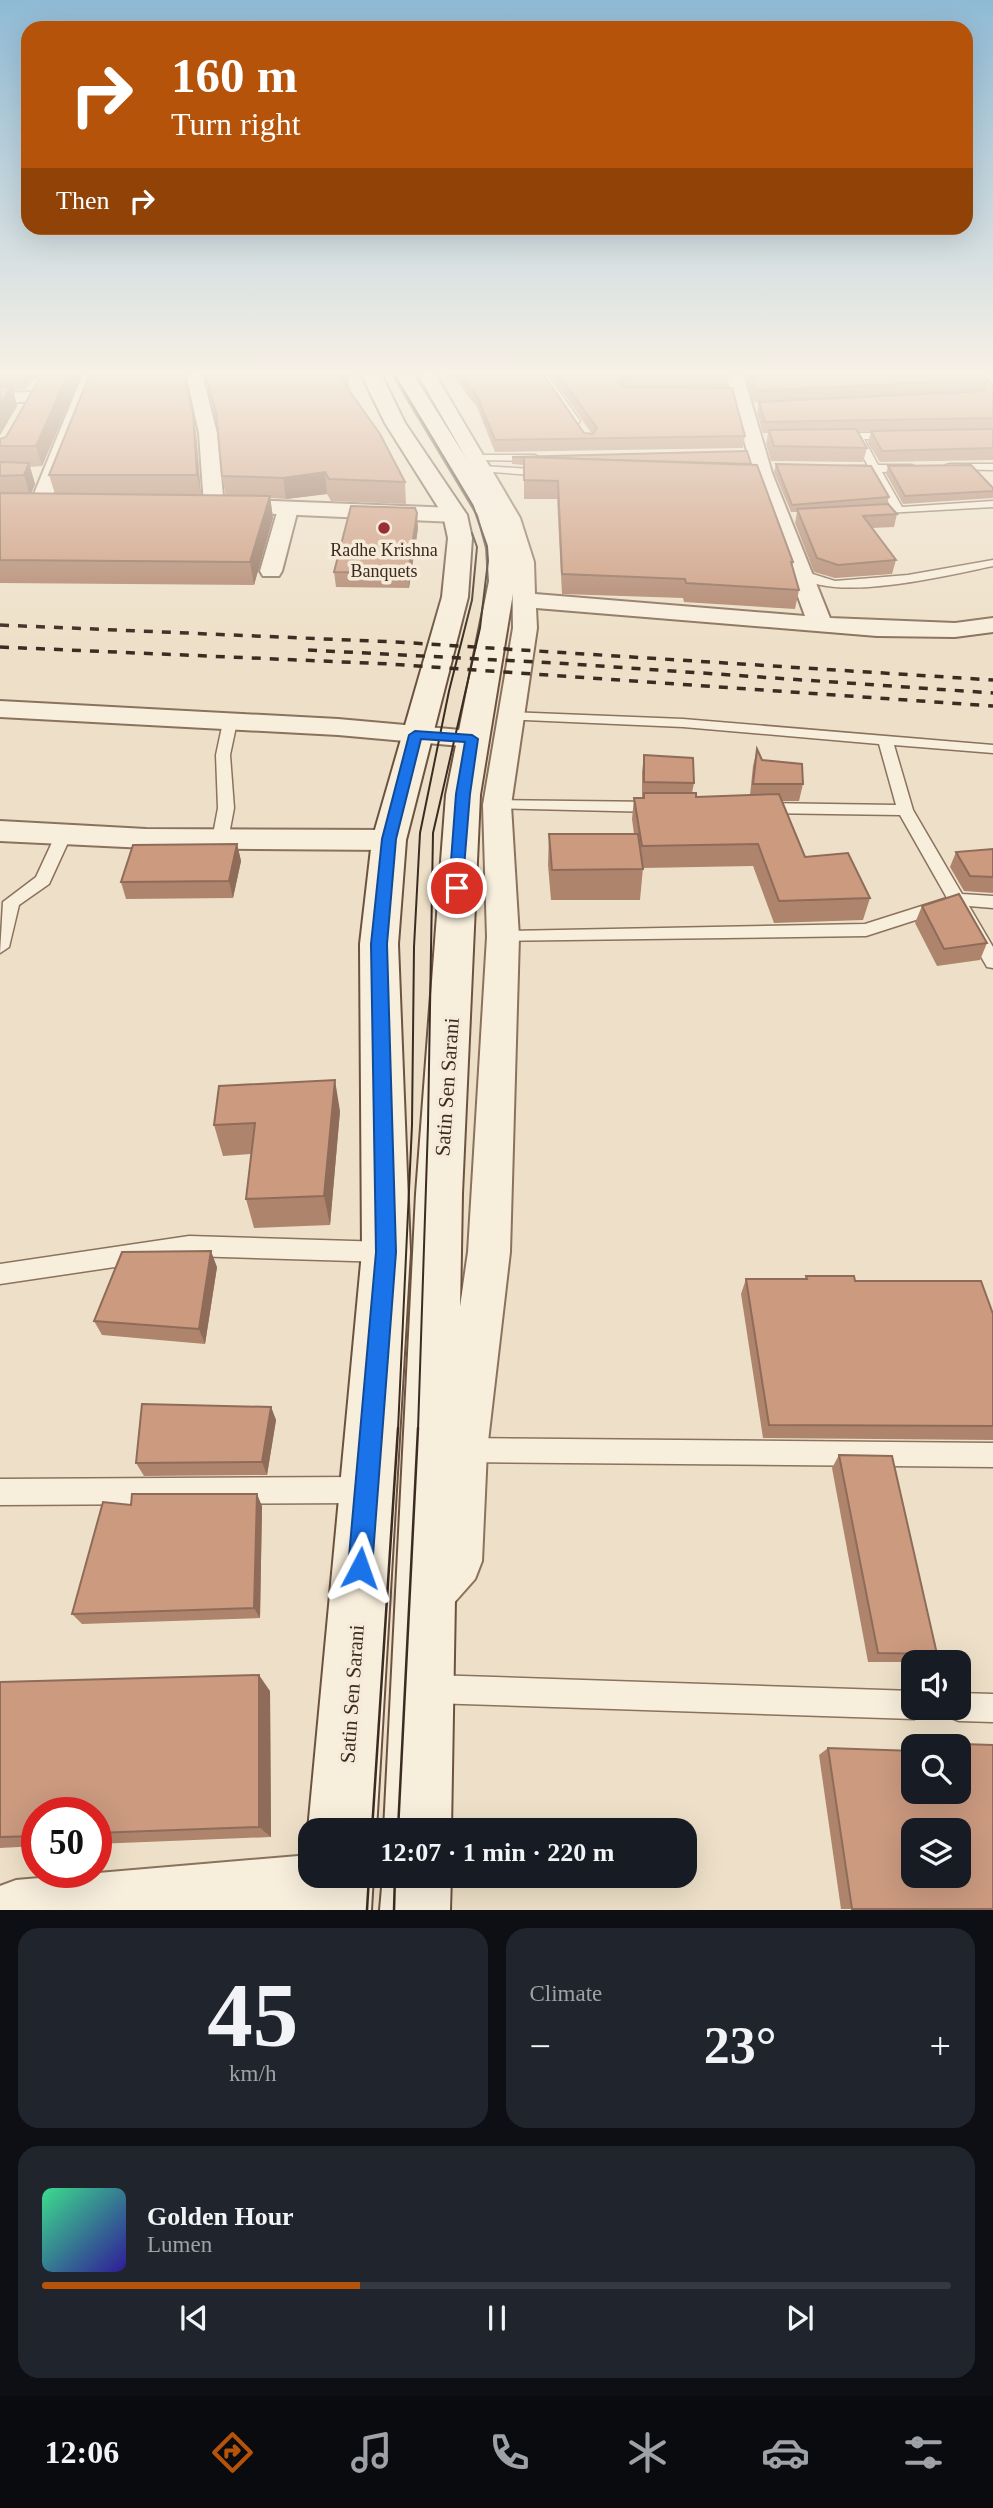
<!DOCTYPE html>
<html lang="en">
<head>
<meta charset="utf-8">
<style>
	:root { --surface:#171b24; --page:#20242c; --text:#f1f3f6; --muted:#9ea1a6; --line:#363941; --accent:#b45309 }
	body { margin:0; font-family:Georgia,serif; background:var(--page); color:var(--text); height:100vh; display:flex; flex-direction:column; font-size:26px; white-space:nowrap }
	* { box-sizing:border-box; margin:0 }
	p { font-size:23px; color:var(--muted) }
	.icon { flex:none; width:38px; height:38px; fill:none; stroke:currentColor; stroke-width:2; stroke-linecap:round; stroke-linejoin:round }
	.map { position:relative; height:1910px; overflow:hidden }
	.details { display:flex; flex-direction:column; gap:18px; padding:18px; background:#0d0f14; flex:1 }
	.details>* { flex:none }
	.banner { position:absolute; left:21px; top:21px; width:952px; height:214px; border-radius:21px; box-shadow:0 7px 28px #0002; background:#b45309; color:#fff; overflow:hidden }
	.controls { position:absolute; left:901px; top:1650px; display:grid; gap:14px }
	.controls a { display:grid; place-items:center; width:70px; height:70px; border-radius:14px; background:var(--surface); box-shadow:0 7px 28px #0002; font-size:35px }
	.speed { position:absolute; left:21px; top:1797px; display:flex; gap:14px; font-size:35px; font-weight:700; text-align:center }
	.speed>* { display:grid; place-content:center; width:91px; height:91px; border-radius:50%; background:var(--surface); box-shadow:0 7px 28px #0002; line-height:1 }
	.speed .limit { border:10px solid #d22; background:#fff; color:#111 }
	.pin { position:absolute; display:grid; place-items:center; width:60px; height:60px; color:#fff; margin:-30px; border:4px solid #fff; border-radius:50%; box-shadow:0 2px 7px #0007 }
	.me { position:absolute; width:77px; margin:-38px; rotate:4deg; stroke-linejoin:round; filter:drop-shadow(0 0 5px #0008) }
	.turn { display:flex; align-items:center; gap:24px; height:147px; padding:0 35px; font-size:32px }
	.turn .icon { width:91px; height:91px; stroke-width:2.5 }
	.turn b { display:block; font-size:49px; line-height:60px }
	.then { display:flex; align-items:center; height:66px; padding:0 35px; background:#0003; gap:14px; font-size:26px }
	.big { font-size:52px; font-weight:700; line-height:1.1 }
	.details .widget { flex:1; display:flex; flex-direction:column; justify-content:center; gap:10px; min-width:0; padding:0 24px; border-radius:21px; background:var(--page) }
	.details .dial { align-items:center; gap:0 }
	.dial b { font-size:91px; line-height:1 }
	.song { display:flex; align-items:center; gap:21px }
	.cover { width:84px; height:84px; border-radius:10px; background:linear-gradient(135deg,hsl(150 70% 55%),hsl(250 70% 35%)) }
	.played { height:7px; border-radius:4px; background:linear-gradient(90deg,var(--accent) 35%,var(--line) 35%) }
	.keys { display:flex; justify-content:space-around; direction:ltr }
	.heat { display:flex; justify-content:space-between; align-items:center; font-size:38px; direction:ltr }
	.details .tiles { flex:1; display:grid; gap:18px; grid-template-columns:1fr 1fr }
	.widget:last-child { grid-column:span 2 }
	.trip { position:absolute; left:298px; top:1818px; width:399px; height:70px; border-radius:21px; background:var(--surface); box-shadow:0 7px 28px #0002; font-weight:700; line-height:70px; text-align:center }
	.menu { display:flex; height:112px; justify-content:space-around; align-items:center; background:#090b0e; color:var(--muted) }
	.menu .icon { width:49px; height:49px }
	.menu .current { color:var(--accent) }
	.menu b { font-size:32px; color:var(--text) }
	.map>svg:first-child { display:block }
</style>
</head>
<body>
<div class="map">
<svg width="993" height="1910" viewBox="0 0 993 1910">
	<rect width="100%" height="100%" fill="#eee0c8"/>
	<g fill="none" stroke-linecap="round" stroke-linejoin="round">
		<defs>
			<g id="service">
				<polygon points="538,374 547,374 580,421 578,423 572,423"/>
				<polygon points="993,374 993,379 962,381 958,378"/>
				<polygon points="857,433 893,433 898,436 893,439 864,439 878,465 912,465 917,468 912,471 882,472 902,507 993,501 993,507 868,514 868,510 891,507 872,472 849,472 844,469 849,466 868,466 854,440 837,440 832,437"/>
				<polygon points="476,455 535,455 540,458 535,461 472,460 471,458"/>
				<polygon points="950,464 993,464 993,470 946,469 946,465"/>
				<polygon points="483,466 546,470 551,473 546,476 479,471 478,469"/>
				<path d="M993 560V566C949 575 833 604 797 575L803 571 835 581 908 575Z"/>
				<polygon points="509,712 683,719 993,745 993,753 894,745 913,810 962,894 993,896 993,908 969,906 993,947 993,968 987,967 953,908 866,936 497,941 494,937 497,933 503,931 865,924 947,898 900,815 762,813 754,808 762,803 896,805 879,744 683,727 504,719 504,713"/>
				<polygon points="230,718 237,722 230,755 234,808 228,840 220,845 212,840 218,808 216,755 223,722"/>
				<polygon points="497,800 657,802 665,807 657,812 492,808 489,805 492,802"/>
				<polygon points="63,831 71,836 49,884 19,905 9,947 0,953 3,902 36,877 55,836"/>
				<polygon points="189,1236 386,1242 394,1245 397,1252 394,1259 386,1262 189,1256 0,1284 0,1264"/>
				<polygon points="463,1438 993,1443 993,1467 463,1462 454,1459 451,1450 454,1441"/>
				<polygon points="362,1477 371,1481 375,1490 371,1499 362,1503 0,1505 0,1479"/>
				<polygon points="431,1675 914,1691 914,1708 927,1708 924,1715 914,1719 431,1703 421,1699 417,1689 421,1679"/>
				<polygon points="959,1693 993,1694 993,1722 959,1721 949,1717 945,1708 959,1708"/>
			</g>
			<g id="minor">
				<polygon points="83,374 99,374 49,506 39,512 32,510 29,506"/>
				<polygon points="186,374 202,374 217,433 224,506 214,512 204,506 199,433"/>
				<polygon points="418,374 435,374 520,518 534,562 535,594 805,616 753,473 726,374 743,374 772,473 830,618 955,623 993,618 993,632 955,637 877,636 536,608 537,628 511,805 519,937 510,1252 487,1450 482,1561 475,1579 445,1613 427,1621 409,1613 401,1595 409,1577 432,1551 439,1450 468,1252 487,937 483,805 513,628 512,562 500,518"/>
				<polygon points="33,392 42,397 39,401 0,403 0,393"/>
				<polygon points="288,503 298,509 282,571 279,576 263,576 260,571 278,509"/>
				<polygon points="0,701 338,719 472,731 482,733 486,739 482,745 472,747 338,735 0,717"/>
				<polygon points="0,821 146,829 389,830 400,833 404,840 400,847 389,850 146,848 0,841"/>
				<polygon points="310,1855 310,1876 366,1876 369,1882 360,1903 345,1910 0,1910 0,1886 16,1880"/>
			</g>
			<polygon id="tertiary" points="219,499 455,508 463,510 467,515 463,520 455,522 211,511 207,506 211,501"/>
			<g id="secondary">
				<polygon points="361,374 381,374 405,423 467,515 472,538 468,597 406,840 398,944 410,1252 376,1830 310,1830 310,1833 308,1830 362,1252 360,944 372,840 442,597 448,538 443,515 385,423"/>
				<polygon points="393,374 413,374 502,515 513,548 515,581 480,795 462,1194 451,1830 384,1830 416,1194 446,795 489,581 487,548 478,515"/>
				<polygon points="310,1864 310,1876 373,1876 371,1910 301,1910 305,1876"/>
				<polygon points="383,1876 451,1876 450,1910 380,1910"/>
			</g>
		</defs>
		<use href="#service" stroke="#8a725d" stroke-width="3"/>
		<use href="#minor" stroke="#8a725d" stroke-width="4"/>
		<use href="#tertiary" stroke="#8a725d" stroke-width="4"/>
		<use href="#secondary" stroke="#6c5340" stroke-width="4"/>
		<use href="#service" fill="#f8eedc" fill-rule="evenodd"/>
		<use href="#minor" fill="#f8eedc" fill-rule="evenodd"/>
		<use href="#tertiary" fill="#f8eedc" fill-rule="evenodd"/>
		<use href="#secondary" fill="#f8eedc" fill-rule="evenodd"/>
		<g stroke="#3b2c21" stroke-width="2">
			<polyline points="394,374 473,506 487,546 488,561 480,628 433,833 428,1125 418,1430"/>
			<polyline points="398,1430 412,1125 414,947 420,833 449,691 472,600 477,547 472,533"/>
		</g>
		<g stroke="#3b2c21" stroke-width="2.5">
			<polyline points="372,1830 398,1428"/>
			<polyline points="398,1830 418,1428"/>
			<polyline points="367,1910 369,1876"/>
			<polyline points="394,1910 395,1876"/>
		</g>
		<g stroke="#3b2c21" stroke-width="3.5" stroke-dasharray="9 9" stroke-linecap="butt">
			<polyline points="0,625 396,642 993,680"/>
			<polyline points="0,647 390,664 993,706"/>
			<polyline points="308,650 556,663 993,693"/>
		</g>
	</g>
	<g fill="#af846d" fill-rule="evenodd">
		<polygon points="0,374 82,374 42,466 30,467 35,484 31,494 55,494 49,475 193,413 196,433 201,495 226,496 222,476 217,424 203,374 345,374 348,378 349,390 405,482 406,504 331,501 327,494 286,499 270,498 273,518 254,585 0,583 0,439 6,437 40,376 33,379 26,389 13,390 17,406 0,435"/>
		<polygon points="451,374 543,374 584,433 592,434 550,374 728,374 727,388 745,436 743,448 495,452 477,407"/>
		<polygon points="744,374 981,374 993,385 993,460 880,462 868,443 871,431 857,432 867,448 863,462 771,461 766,444 768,433 763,433 757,413 759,402 818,399 754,402"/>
		<polygon points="512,457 751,465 793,562 792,568 799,590 795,609 684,602 683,598 562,594 557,499 524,499 524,465 512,464"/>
		<polygon points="776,464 889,497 887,504 897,514 894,527 872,528 896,560 892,574 835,578 814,572 795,523 797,512 791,512 774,472"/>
		<polygon points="888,466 993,491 993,498 903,504 886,474"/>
		<polygon points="418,528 409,588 336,587 334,572"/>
		<polygon points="757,749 762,760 803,784 799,801 781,801 805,857 870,898 863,920 774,923 753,866 643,868 640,900 551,900 548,865 549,834 634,834 632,819 634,798 642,798 642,772 644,755 694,783 692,793 696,797 750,795 753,766"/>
		<polygon points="237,844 241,861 233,898 126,899 121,882"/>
		<polygon points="993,849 993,893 964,891 950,867 956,852"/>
		<polygon points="922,906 987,943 980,960 937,966 915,923"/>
		<polygon points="340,1111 330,1225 254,1228 246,1199 251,1154 223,1156 214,1125"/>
		<polygon points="217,1267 205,1344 102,1335 94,1321"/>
		<polygon points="806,1276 855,1281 993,1314 993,1440 763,1438 741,1294 746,1279 805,1279"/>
		<polygon points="271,1407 276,1420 267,1475 144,1476 136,1463"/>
		<polygon points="839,1455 937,1654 928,1662 868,1662 832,1468"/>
		<polygon points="131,1505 262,1506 260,1618 82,1624 72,1614"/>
		<polygon points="0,1682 270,1691 271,1837 96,1844 96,1813 37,1813 37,1846 0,1848"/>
		<path d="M930 1743 993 1745V1909H841L819 1755 828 1748 914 1751V1792H959V1746H925ZM914 1830H959V1876H914Z"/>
	</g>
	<g fill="#8e6c59">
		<polygon points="22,374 40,374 41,376 33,379 26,389"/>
		<polygon points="68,374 82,374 42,466 36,446"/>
		<polygon points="625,377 624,387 619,389 620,379"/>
		<polygon points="348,378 349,398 341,379"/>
		<polygon points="12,386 17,406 0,435 0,405"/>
		<polygon points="193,413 196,433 201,496 197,475"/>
		<polygon points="29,463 35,484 30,496 24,475"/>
		<polygon points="325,472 327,494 286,499 283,478"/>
		<polygon points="270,496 273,518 254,585 250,562"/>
		<polygon points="417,513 418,528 409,588 408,573"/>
		<polygon points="237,844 241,861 233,898 229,881"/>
		<polygon points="335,1080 340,1111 330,1225 324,1196"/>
		<polygon points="211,1251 217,1267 205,1344 199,1329"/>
		<polygon points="271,1407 276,1420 267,1475 262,1462"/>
		<polygon points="257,1494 262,1506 260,1618 254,1608"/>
		<polygon points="259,1675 270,1691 271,1837 259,1827"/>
	</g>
	<g fill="#cb9a7f" stroke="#8e6c59" stroke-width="2" fill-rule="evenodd">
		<polygon points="42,374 68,374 36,446 0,446 0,439 6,437"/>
		<polygon points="90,374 184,374 193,413 197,475 49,475"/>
		<polygon points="205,374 345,374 348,378 341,379 380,434 405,482 329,479 325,472 283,478 222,476 216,412"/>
		<polygon points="459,374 543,374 584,433 593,434 597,428 558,374 728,374 729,377 625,377 620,379 619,384 622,387 732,388 745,436 495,440 477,396"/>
		<polygon points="750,374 981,374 993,385 993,418 765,422 759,402 983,391 986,384 980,380 756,391"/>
		<polygon points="0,386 12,386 0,405"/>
		<polygon points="856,429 867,448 774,446 769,430"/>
		<polygon points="993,429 993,448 882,451 871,431"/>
		<polygon points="747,451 751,464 512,457"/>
		<polygon points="524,457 757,465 793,562 791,562 799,590 686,583 685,579 562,574 558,481 524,480"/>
		<polygon points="0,462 29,463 24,475 0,476"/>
		<polygon points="776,464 871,466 889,497 792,505"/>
		<polygon points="971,465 993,488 993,491 905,496 888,466"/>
		<polygon points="0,493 270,496 250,562 0,560"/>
		<polygon points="888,504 897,514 863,516 896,560 838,565 817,558 797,509"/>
		<polygon points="351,506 415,508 417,513 408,573 334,572"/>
		<polygon points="757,749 762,760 802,764 803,784 753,784"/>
		<polygon points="644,755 693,758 694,783 644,782"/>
		<polygon points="644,793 696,793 696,797 779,794 805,857 848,853 870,898 779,901 758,844 642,846 634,798 644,798"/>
		<polygon points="549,834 638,834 643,869 552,870"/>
		<polygon points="237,844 229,881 121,882 133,845"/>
		<polygon points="993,849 993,877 970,876 956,852"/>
		<polygon points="959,894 987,943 944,949 922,906"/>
		<polygon points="335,1080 324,1196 246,1199 255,1123 214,1125 219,1086"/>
		<polygon points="211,1251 199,1329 94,1321 122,1252"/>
		<polygon points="806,1276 854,1276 855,1281 981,1281 993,1314 993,1426 769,1425 746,1279 807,1279"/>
		<polygon points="142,1404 271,1407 262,1462 136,1463"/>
		<polygon points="839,1455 892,1456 937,1654 878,1653"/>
		<polygon points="132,1494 257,1494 254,1608 72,1614 103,1502 131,1505"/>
		<polygon points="259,1675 259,1827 96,1833 96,1813 37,1813 37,1836 0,1837 0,1682"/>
		<path d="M930 1743 993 1745V1909H852L828 1748 914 1751V1792H959V1746H931ZM914 1830H959V1876H914Z"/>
	</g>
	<linearGradient id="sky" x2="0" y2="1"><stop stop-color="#8fbad5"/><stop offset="0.58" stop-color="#f7f1e6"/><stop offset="1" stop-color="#f7f1e6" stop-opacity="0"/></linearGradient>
	<rect width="993" height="642" fill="url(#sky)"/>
	<polygon fill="#1a73e8" stroke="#114b97" stroke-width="2" points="415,731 472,735 478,739 470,794 462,892 457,893 449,888 456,794 465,742 421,739 396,839 387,944 396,1252 372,1568 369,1577 360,1580 352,1577 348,1568 376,1252 371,944 382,839 409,735"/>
	<circle fill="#982f36" stroke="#f5ebd8" stroke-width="2.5" cx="384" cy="528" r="7"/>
	<g text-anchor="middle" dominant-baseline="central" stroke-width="7" stroke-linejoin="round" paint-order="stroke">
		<g font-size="18" fill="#3b2c21" stroke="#f5ebd8">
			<text x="384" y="550">Radhe Krishna<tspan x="384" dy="21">Banquets</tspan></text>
		</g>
		<g font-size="21" fill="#3b2c21" stroke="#f5ebd8">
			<text transform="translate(447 1087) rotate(-86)">Satin Sen Sarani</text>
			<text transform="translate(352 1694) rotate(-86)">Satin Sen Sarani</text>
		</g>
	</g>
</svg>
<div class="controls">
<a><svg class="icon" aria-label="sound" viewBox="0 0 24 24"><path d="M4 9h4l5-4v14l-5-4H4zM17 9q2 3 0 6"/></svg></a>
<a><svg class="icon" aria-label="search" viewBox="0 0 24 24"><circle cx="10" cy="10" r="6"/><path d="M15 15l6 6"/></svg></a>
<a><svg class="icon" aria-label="layers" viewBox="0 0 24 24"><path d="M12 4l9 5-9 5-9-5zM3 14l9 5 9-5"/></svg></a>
</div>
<div class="speed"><div class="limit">50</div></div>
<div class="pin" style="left:457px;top:888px;background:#d93025"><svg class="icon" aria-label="arrive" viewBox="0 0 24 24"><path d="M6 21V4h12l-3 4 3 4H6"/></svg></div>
<svg class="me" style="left:360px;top:1568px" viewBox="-20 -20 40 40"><path d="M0-17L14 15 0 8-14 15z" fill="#1a73e8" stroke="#fff" stroke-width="4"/></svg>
<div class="trip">12:07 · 1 min · 220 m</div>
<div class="banner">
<div class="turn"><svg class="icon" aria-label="right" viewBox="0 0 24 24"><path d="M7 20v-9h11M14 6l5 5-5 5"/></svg><div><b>160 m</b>Turn right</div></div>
<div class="then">Then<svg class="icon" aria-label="right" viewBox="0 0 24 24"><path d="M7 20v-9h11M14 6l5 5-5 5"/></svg></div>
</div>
</div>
<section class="details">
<div class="tiles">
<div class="widget dial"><b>45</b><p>km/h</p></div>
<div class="widget"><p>Climate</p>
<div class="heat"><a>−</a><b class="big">23°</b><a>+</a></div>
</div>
<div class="widget">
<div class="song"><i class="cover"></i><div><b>Golden Hour</b><p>Lumen</p></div></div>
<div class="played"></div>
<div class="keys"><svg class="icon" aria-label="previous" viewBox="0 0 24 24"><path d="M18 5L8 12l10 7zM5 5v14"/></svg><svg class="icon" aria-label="pause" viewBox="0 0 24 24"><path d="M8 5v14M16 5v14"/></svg><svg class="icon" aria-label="next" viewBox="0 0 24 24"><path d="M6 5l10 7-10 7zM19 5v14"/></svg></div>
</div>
</div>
</section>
<nav class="menu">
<b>12:06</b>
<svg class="icon current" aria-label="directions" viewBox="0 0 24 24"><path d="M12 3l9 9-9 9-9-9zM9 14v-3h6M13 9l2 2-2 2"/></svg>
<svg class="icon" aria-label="music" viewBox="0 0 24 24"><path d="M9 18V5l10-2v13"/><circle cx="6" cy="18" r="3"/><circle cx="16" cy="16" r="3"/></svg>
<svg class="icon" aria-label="phone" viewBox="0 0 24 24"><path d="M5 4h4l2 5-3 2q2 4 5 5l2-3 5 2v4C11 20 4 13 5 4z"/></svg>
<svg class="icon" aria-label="climate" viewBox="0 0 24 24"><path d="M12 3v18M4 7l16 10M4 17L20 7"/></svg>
<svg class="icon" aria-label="car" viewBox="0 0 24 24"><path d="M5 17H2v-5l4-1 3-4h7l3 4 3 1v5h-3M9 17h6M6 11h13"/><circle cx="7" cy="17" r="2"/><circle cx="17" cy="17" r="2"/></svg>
<svg class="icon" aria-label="filters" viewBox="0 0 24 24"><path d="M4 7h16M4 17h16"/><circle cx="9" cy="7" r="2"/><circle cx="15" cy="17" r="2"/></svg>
</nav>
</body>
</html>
